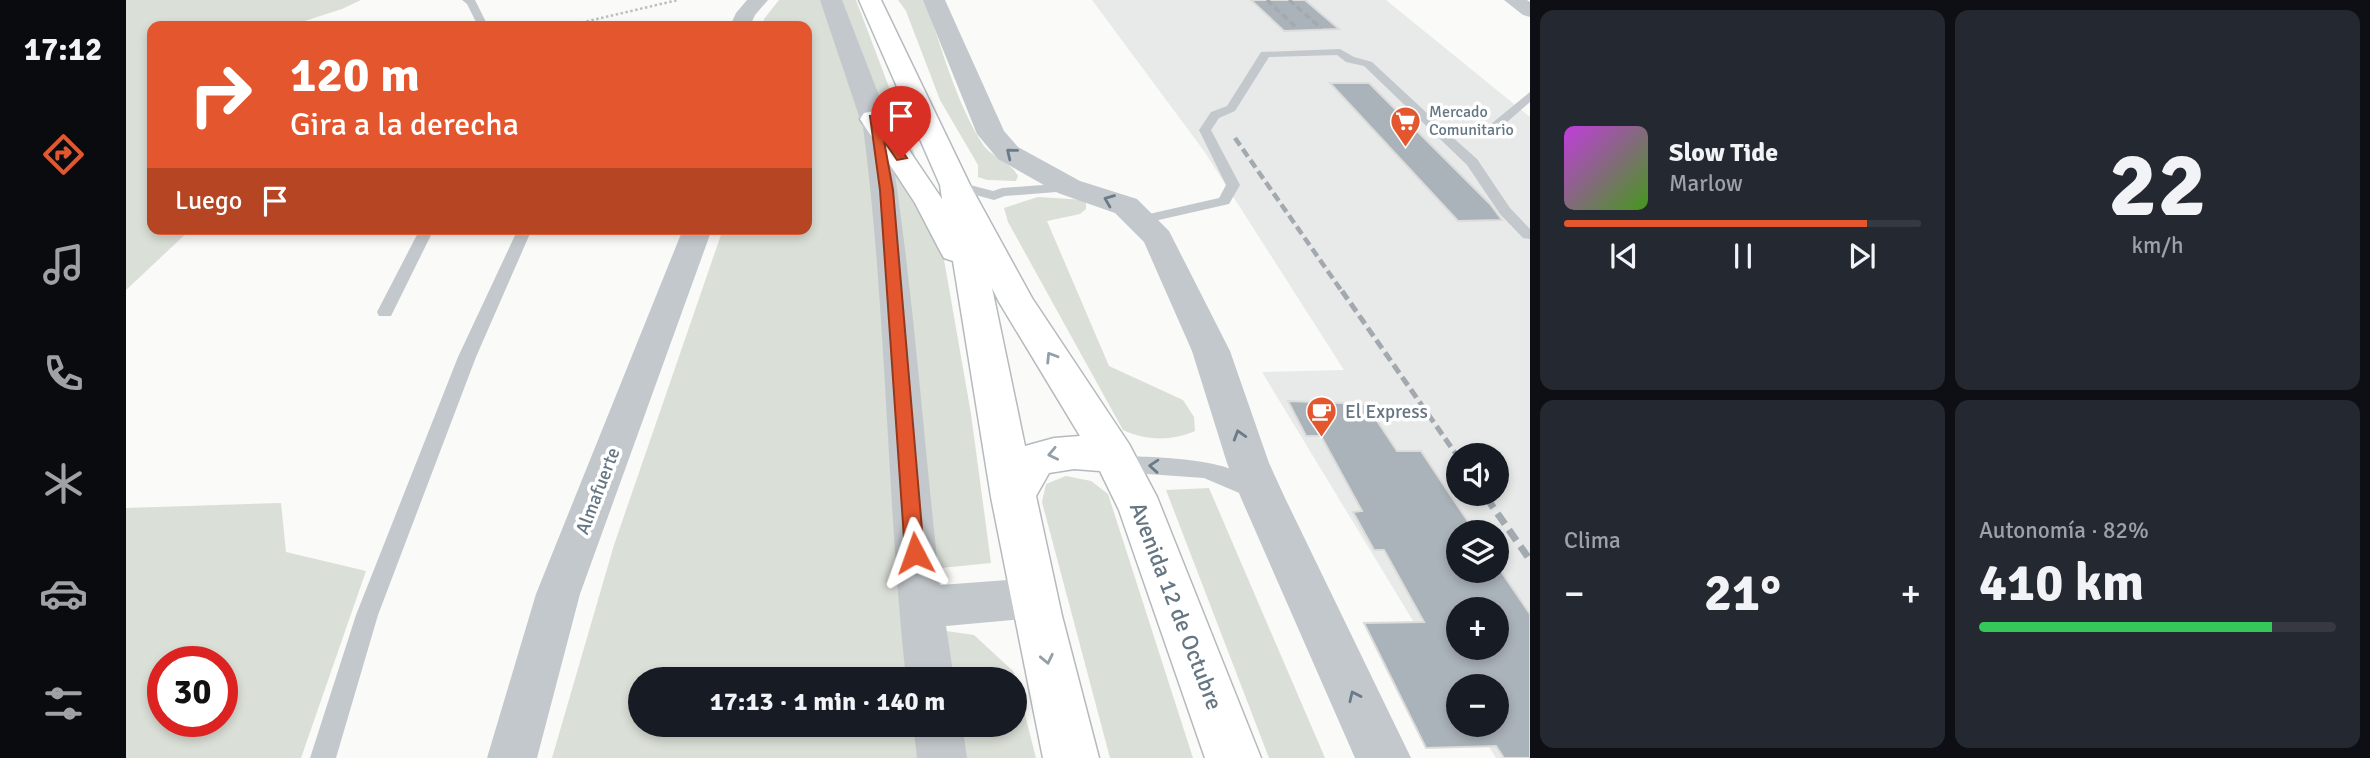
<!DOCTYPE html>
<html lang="es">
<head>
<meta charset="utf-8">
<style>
	:root { --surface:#171b24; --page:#242831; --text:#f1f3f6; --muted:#9ea1a6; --line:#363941; --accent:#e4572e }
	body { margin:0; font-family:Signika,sans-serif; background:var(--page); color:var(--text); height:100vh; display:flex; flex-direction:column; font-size:26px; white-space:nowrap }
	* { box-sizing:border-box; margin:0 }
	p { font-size:23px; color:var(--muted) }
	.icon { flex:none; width:38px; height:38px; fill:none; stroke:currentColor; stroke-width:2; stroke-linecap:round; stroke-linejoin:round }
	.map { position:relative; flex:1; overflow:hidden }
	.drawer { display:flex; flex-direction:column; gap:10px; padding:10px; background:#0d0f14; width:840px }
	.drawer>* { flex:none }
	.hud { position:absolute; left:21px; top:21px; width:665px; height:214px; border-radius:14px; box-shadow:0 4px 10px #0003; background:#e4572e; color:#fff; overflow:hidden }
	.fabs { position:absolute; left:1320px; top:443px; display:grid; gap:14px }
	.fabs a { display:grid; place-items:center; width:63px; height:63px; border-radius:50%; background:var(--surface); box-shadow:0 4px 10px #0003; font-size:35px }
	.speed { position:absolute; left:21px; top:646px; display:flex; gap:14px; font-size:35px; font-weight:700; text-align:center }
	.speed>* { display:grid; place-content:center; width:91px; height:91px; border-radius:50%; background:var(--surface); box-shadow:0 4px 10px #0003; line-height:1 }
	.speed .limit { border:10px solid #d22; background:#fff; color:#111 }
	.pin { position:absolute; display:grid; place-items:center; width:60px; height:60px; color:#fff; margin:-72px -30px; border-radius:50% 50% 50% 0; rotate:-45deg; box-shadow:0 0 7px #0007 }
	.pin .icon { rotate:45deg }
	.me { position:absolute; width:77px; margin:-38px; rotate:356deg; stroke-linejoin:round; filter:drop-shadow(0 0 5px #0008) }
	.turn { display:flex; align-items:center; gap:24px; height:147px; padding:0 28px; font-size:32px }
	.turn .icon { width:91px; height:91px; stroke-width:2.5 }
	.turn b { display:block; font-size:49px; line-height:60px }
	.then { display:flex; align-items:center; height:66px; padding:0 28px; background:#0003; gap:14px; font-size:26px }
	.big { font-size:52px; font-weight:700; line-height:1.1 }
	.drawer .card { flex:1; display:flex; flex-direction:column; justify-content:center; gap:10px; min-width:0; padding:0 24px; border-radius:14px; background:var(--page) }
	.drawer .dial { align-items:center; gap:0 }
	.dial b { font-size:91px; line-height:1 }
	.song { display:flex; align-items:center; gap:21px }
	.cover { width:84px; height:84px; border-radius:10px; background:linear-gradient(135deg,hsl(290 70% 55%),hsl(100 70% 35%)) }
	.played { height:7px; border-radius:4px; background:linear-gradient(90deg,var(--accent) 85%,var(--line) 85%) }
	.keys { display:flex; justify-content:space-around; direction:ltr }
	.heat { display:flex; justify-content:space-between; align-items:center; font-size:38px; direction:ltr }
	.charge { height:10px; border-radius:5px; background:linear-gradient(90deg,#34c759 82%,var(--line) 0) }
	.drawer .tiles { flex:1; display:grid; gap:10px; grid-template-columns:repeat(2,1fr) }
	.trip { position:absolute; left:502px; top:667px; width:399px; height:70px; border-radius:35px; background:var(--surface); box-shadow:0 4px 10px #0003; font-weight:700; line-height:70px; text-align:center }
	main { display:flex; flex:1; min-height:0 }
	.menu { display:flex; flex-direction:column; width:126px; justify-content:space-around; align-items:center; background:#090b0e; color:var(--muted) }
	.menu .icon { width:49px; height:49px }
	.menu .active { color:var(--accent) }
	.menu b { font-size:32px; color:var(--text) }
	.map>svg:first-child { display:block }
</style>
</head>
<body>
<main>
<nav class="menu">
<b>17:12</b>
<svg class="icon active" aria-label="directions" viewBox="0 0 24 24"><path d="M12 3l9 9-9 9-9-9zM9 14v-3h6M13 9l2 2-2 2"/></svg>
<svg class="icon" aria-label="music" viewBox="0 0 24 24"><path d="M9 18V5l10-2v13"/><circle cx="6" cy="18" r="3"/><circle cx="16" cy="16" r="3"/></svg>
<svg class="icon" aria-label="phone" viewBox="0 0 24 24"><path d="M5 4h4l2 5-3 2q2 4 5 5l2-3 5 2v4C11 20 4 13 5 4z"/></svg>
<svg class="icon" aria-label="climate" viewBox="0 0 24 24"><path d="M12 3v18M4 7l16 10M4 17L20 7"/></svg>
<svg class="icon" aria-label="car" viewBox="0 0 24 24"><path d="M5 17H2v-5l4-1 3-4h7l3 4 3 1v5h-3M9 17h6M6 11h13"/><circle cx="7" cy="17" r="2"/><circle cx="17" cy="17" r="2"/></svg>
<svg class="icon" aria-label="filters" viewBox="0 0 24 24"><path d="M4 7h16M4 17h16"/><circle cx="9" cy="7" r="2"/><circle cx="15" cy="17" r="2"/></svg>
</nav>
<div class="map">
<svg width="1404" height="758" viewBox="0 0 1404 758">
	<rect width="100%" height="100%" fill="#fafaf8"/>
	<path fill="#e8e9e9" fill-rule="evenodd" d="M966 0H1260L1404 117V758H1370L1349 725 1370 724V686H1332V695L1136 372 1218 370 1078 151ZM1332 455H1370V494H1332ZM1332 532H1370V570H1332ZM1332 609H1370V648H1332Z"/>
	<g fill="#dadfd7" fill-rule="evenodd">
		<polygon points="0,0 235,0 216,9 163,26 26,26 26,229 65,229 0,290"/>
		<polygon points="653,0 696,0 741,126 789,679 514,679 514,724 793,725 796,758 426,758 488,545 597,229 681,229 681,26 636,26 638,19"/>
		<polygon points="714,0 730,0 797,177 754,115"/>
		<path d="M772 0H799C815 46 830 102 856 143 864 157 884 161 892 176L890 181 861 180 852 177V165L814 100 780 11Z"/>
		<polygon points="763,154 816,248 845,414 865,563 814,568 805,565"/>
		<path d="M912 197 960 200V209L954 214 921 221 983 366 1057 400 1068 417 1069 431C1046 441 1020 441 997 430L882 222 878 208Z"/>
		<polygon points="940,476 965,481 982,494 1067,758 984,758 916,502 920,484"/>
		<polygon points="1083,488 1199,758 1143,758 1040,490"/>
		<path d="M155 503 160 552 240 571 175 758H0V508ZM37 662H96V721H37Z"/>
		<polygon points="813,630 848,635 888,672 910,758 834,758 829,725 889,724 889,679 821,679"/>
	</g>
	<g fill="#aab3b9" stroke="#dcdcda" stroke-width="2" fill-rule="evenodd">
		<polygon points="1125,0 1179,0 1213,29 1158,31"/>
		<polygon points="1204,83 1243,83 1364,204 1376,220 1332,221"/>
		<path d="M1162 401 1240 404 1271 451H1295L1349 532H1332V570H1370V564L1404 614V758H1378L1370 746 1300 748 1238 623 1298 622 1258 550H1248L1227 512 1236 511 1195 436H1180ZM1332 609H1370V648H1332ZM1332 686H1370V724H1332Z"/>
	</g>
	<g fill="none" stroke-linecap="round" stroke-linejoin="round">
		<defs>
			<path id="primary" d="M733 0H755L844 185 906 298 1003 444 1031 497 1135 758H1079L993 510 974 471 948 469 923 473 910 496 936 616 973 758H917L865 497 827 261 818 258 814 251 789 203 734 119 738 113 748 111 758 113 816 199 814 185ZM866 288 873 302 954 436 928 438 899 446Z"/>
		</defs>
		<use href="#primary" stroke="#b5babe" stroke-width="3"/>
		<polyline stroke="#bbbfc2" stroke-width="2.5" stroke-dasharray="2.5 2.5" stroke-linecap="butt" points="441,26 552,0"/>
		<g fill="#c3c8cc" fill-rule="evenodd">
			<polygon points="336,0 349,0 362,26 352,26 341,4"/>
			<polygon points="1214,49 1228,57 1246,62 1317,128 1365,124 1404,92 1404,102 1372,130 1324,135 1351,159 1384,208 1404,229 1404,239 1397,238 1374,214 1341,165 1238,66 1220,62 1211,55 1143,57 1109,111 1093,118 1085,130 1114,185 1103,204 1015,224 1010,223 1010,217 1093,198 1100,185 1073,130 1085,112 1101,106 1135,52"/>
			<polygon points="829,181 867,191 876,188 943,183 950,187 943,191 879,196 868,200 824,188 824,182"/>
			<polygon points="294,229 308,229 265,316 253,316 251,312"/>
			<polygon points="392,229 406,229 350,357 252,615 210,758 184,758 230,615 332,357"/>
			<path d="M993 456C1025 457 1119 457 1135 490L1132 496 1125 498 1078 478 993 472 986 470 983 464 986 458Z"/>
		</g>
		<g fill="#c3c8cc" fill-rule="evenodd">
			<polygon points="621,0 642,0 629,15 624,26 604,26 610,13"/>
			<polygon points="1378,0 1401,0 1404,2 1404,17 1397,15"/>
			<path d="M748 112 757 114 760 119C787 274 796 430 814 585L908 578 923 584 930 598 923 612 908 618 820 626 828 679H780C760 494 761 305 736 119L739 114Z"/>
			<polygon points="557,229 586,229 454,594 411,758 361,758 410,594"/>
			<polygon points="787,724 836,724 841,758 791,758"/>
		</g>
		<g fill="#c3c8cc" fill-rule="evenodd">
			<polygon points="694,0 716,0 762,119 758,125 748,127 738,125 734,119"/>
			<polygon points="797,0 819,0 878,131 892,147 954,181 1011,199 1043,231 1104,351 1143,463 1159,498 1285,758 1229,758 1115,498 1101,463 1066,351 1018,242 989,213 932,193 872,159 851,134"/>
		</g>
		<use href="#primary" fill="#fff" fill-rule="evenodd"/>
		<g stroke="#a2aab0" stroke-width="3.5" stroke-dasharray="7 3.5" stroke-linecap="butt">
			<polyline points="1141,0 1171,28"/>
			<polyline points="1163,0 1195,28"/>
		</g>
		<polyline stroke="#a2aab0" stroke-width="4.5" stroke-dasharray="9 4.5" stroke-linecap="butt" points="1109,138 1217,293"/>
		<g stroke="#a2aab0" stroke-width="5" stroke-dasharray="10 5" stroke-linecap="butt">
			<polyline points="1216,291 1332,457"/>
			<polyline points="1358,494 1362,499"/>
		</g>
		<polyline stroke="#a2aab0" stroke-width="7" stroke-dasharray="13 7" stroke-linecap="butt" points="1360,497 1404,560"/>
	</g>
	<defs><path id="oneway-chevron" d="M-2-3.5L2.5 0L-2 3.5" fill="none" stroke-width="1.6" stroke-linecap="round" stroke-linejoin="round" transform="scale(1.75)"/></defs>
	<g stroke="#6a7a87">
		<use href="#oneway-chevron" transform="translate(885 153) rotate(-141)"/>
		<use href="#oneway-chevron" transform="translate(983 200) rotate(-158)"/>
		<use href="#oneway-chevron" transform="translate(1113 435) rotate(-107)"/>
		<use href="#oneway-chevron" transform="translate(1028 466) rotate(-176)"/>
		<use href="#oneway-chevron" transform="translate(1228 696) rotate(-115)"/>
	</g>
	<g stroke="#939fa8">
		<use href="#oneway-chevron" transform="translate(925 357) rotate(-122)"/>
		<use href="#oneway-chevron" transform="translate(927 454) rotate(168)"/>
		<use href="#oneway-chevron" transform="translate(921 659) rotate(78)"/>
	</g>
	<polygon fill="#e4572e" stroke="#94391e" stroke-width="2" points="744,116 752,116 781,158 771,160 758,141 767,190 798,553 796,559 789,562 782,559 779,553 754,190"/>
	<defs>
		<symbol id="supermarket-pin" viewBox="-11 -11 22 30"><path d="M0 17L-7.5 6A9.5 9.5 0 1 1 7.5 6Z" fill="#e4572e" stroke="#fff"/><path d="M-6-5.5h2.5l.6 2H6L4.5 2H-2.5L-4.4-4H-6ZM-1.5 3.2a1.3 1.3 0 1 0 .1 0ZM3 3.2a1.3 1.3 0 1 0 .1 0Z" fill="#fff"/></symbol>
		<symbol id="cafe-pin" viewBox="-11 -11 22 30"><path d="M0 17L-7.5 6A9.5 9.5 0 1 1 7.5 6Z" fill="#e4572e" stroke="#fff"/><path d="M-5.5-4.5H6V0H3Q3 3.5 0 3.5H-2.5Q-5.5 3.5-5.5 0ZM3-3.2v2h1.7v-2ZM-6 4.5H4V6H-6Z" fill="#fff"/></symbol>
	</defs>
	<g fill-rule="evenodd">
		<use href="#supermarket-pin" x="1262" y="104" width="35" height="47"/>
		<use href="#cafe-pin" x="1178" y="394" width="35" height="47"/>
	</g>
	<g text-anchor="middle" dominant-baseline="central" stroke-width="7" stroke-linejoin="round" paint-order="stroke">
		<g font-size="16" fill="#657683" stroke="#fff" text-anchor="start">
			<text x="1303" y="112">Mercado<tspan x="1303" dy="18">Comunitario</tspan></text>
		</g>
		<g font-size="19" fill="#657683" stroke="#fff" text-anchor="start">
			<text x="1219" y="412">El Express</text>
		</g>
		<g font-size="19" fill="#657683" stroke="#fff">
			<text transform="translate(472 491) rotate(-69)">Almafuerte</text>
		</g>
		<g font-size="23" fill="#657683" stroke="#fff">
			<text transform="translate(1050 606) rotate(69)">Avenida 12 de Octubre</text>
		</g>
	</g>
</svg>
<div class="fabs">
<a><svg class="icon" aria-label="sound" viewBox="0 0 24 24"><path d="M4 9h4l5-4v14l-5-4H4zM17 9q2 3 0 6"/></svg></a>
<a><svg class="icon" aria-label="layers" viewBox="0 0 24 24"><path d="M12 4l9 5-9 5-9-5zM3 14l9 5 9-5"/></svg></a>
<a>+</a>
<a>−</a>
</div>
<div class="speed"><div class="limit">30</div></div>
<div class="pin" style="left:775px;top:158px;background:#d93025"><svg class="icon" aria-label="arrive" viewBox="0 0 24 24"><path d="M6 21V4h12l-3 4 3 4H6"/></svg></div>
<svg class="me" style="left:789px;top:553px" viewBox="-20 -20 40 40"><path d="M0-17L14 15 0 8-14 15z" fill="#e4572e" stroke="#fff" stroke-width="4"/></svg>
<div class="trip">17:13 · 1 min · 140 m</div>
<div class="hud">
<div class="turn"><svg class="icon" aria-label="right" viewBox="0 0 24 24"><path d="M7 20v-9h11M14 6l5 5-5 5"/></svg><div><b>120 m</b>Gira a la derecha</div></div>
<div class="then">Luego<svg class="icon" aria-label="arrive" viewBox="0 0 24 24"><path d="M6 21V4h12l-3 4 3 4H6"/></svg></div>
</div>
</div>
<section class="drawer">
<div class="tiles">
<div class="card">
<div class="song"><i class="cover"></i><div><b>Slow Tide</b><p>Marlow</p></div></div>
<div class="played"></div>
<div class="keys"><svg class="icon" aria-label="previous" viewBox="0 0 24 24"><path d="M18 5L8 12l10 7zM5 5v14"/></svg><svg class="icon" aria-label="pause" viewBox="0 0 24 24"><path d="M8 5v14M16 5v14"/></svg><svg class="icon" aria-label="next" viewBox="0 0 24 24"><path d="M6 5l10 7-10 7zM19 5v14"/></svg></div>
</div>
<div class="card dial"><b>22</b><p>km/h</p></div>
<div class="card"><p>Clima</p>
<div class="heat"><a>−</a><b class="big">21°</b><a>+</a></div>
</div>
<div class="card"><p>Autonomía · 82%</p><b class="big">410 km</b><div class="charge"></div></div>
</div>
</section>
</main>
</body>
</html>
